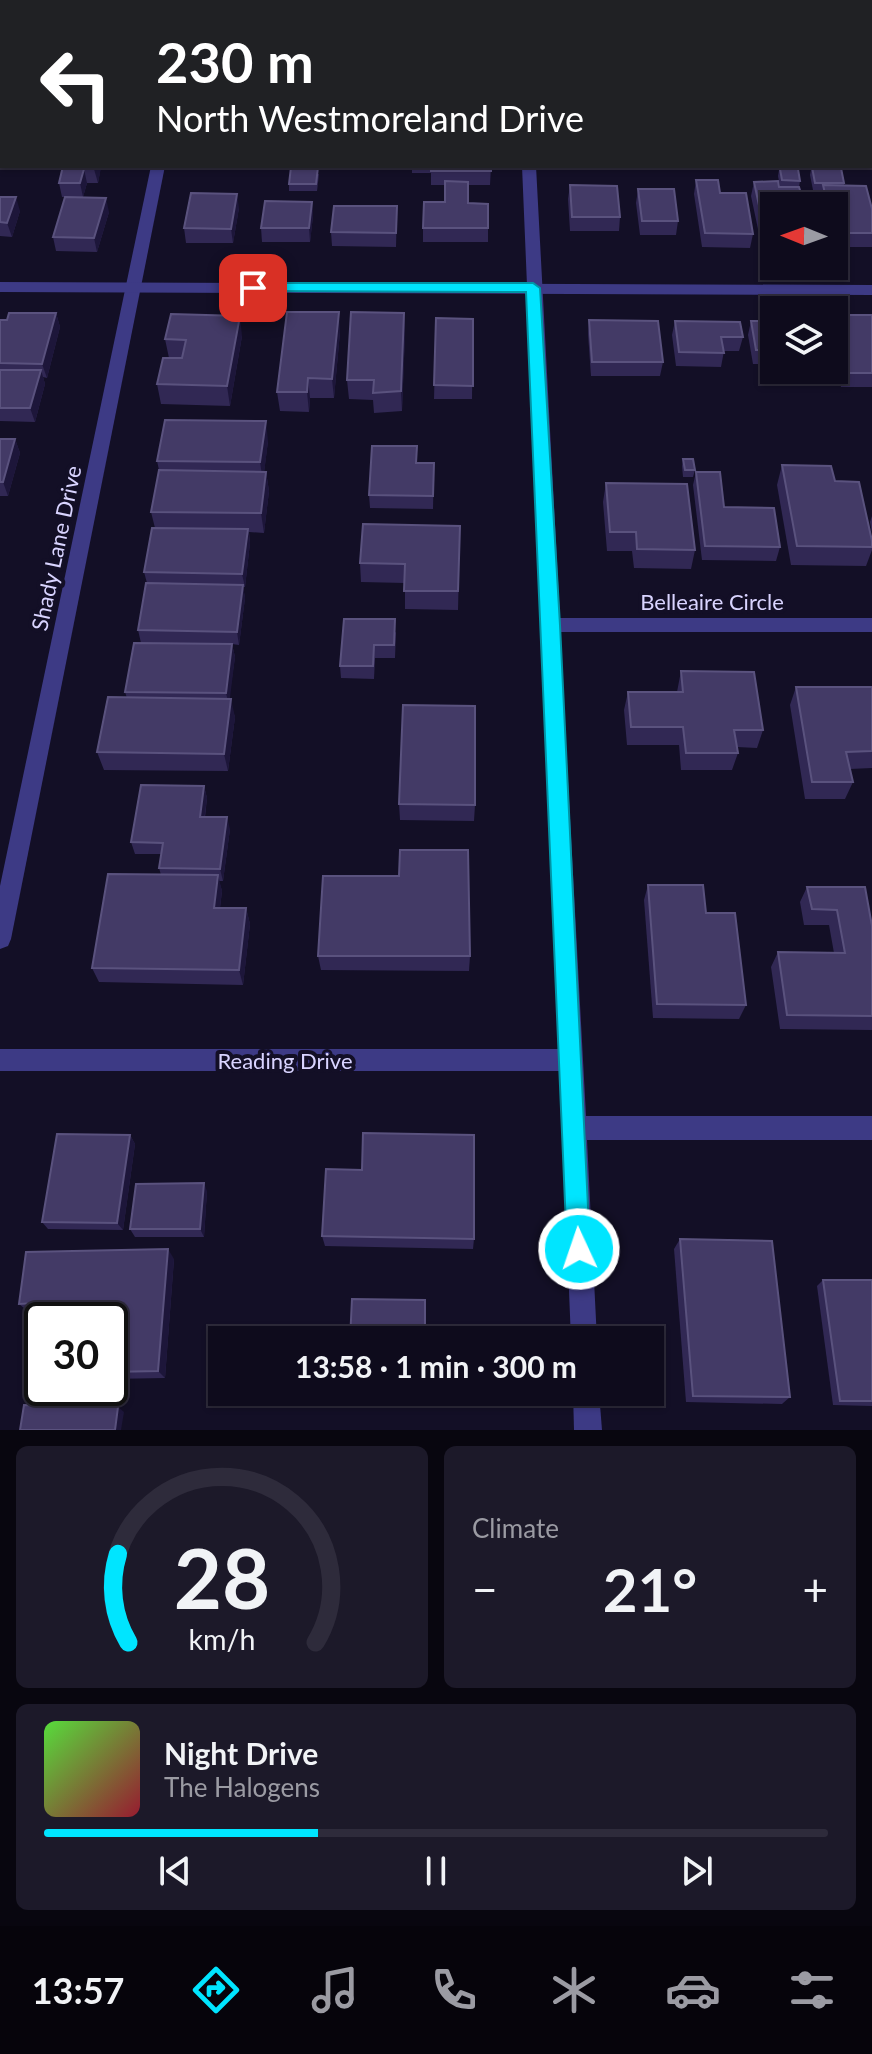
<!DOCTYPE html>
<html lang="en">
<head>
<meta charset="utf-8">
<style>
	:root { --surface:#0e0b1c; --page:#1c1929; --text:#f1f3f6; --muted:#9b9ba3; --line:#2e2b3b; --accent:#00e5ff }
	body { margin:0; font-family:Lato,sans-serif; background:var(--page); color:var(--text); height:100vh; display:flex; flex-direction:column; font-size:30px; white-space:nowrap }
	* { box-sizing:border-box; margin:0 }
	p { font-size:26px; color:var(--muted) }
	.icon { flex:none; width:44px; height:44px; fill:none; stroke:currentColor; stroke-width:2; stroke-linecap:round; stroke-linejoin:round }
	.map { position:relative; height:1430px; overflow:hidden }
	.drawer { display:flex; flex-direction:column; gap:16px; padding:16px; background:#08060f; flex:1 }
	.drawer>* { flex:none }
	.guide { position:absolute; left:0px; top:0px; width:872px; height:168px; box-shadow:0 2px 6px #0004,0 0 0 2px var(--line); background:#202124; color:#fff; overflow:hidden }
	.needle { width:52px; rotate:271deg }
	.controls { position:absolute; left:760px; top:192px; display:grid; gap:16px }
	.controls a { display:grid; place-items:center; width:88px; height:88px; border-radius:0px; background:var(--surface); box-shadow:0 2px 6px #0004,0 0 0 2px var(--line); font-size:40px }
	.speed { position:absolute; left:24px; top:1302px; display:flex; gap:16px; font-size:40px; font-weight:700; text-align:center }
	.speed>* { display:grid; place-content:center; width:104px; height:104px; border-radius:50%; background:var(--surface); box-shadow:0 2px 6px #0004,0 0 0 2px var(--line); line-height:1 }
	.speed .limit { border:4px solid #111; border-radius:12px; background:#fff; color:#111 }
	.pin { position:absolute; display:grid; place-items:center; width:68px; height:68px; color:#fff; margin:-34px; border-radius:16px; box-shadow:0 4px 12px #0006 }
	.me { position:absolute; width:88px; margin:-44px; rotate:357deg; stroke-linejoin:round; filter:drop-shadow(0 0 6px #0008) }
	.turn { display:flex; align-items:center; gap:28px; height:168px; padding:0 24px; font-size:36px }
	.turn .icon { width:104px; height:104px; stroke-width:2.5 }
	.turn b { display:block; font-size:56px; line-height:68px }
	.big { font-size:60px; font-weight:700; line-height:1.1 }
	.drawer .widget { flex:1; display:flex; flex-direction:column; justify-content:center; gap:12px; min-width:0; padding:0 28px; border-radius:12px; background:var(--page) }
	.drawer .dial { align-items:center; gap:0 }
	.dial svg { height:208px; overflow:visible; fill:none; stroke:var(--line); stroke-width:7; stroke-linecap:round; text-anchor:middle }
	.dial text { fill:var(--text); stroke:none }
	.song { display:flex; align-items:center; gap:24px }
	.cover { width:96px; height:96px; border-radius:12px; background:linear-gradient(135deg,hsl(110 70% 55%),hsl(350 70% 35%)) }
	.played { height:8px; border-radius:4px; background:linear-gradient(90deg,var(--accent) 35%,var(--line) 35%) }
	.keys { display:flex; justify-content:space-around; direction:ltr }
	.heat { display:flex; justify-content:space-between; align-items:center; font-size:44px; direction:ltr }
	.drawer .tiles { flex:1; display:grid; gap:16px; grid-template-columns:1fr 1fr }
	.widget:last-child { grid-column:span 2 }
	.trip { position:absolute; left:208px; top:1326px; width:456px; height:80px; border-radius:0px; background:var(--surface); box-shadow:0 2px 6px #0004,0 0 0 2px var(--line); font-weight:700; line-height:80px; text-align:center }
	.tab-bar { display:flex; height:128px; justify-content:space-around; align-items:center; background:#06040b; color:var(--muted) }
	.tab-bar .icon { width:56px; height:56px }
	.tab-bar .active { color:var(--accent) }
	.tab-bar b { font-size:36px; color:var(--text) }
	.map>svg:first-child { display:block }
</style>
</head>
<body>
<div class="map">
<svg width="872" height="1430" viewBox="0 0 872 1430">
	<rect width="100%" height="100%" fill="#130f26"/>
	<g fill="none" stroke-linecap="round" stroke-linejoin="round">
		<g fill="#3d3a85" fill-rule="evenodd">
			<rect x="184" y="0" width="12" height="2"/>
			<rect x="514" y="0" width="12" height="2"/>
			<rect x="823" y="0" width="12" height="2"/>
			<rect x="870" y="75" width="2" height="12"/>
			<polygon points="151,166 165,166 11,939 8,946 0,949 0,886"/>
			<polygon points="522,166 536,166 560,618 872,618 872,632 560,632 586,1116 872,1116 872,1140 587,1140 597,1340 571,1340 560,1071 0,1071 0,1049 559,1049"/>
			<polygon points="573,1392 599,1392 602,1430 574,1430"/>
		</g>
		<polygon fill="#3d3a85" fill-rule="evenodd" points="0,282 872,285 872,295 0,292"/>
	</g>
	<g fill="#312854">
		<rect x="68" y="0" width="67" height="2"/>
		<polygon points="570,0 642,0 642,2 571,2"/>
		<polygon points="63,166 101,166 98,183 87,183 83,197 62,197 59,183"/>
		<polygon points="412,166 491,166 490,185 468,185 468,203 488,204 488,242 423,242 423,228 445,202 445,185 431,185 431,173 412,173"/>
		<polygon points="754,166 833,166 833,168 844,183 844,185 872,209 872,247 834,247 834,206 821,206 819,199 821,190 813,190 810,175 811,170 798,170 800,181 799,187 774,206 774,248 762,248 751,196 754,182 780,187 778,176 779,170 755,170"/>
		<polygon points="319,174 317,191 289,191 289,184"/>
		<polygon points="696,180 720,193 753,234 750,248 702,247 694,194"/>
		<polygon points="570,185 620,217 619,231 570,231 568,199"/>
		<polygon points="638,189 678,221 676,235 640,235 636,203"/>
		<polygon points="0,197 20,211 12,237 0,236"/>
		<polygon points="312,202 313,216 310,242 262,242 261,228"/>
		<polygon points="397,206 396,247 332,246 331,232"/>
		<polygon points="239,208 233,243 186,243 184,228"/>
		<polygon points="109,212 97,252 56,251 53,237"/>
		<polygon points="56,313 60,327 47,378 43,377 45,384 35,422 0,421 0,320"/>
		<polygon points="404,313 405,333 402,411 374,413 373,400 349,399 347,380"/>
		<polygon points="834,315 872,315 872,387 841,387 834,354"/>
		<polygon points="436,318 473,319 472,399 434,399"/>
		<polygon points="589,320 663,362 660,376 591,376 588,334"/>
		<polygon points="675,321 743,337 739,351 724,351 721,367 676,366 672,335"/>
		<polygon points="751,321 774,321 774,364 753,364 748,335"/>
		<polygon points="340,332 334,398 310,398 309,412 280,411 277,392"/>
		<polygon points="242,336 230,406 161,404 157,384 169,358 165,339"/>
		<polygon points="0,439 15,439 20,453 8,496 0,496"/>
		<polygon points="268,441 264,472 266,472 269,491 264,533 249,532 250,543 245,587 243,587 245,598 239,645 232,644 235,657 229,699 235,717 228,771 104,770 97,752 127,698 125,692 141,643 138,630 147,583 144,572 155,528 151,512 159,470 157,461"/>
		<polygon points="683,459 695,470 693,477 683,477 682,466"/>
		<polygon points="417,463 434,463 433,509 370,508 369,495"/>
		<polygon points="782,465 835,481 872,541 872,550 866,566 791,565 777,485"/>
		<polygon points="696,472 724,507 780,547 776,561 702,560 693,485"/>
		<polygon points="606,483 695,550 691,569 634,568 632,551 607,551 603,502"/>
		<polygon points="872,516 872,533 870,522"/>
		<polygon points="460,526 458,610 405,609 405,583 361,582 360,563"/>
		<polygon points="396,632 395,658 375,658 374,679 341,678 340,666"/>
		<polygon points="681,671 763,730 757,748 737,747 738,753 732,770 681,770 679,745 627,745 624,710 628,692 677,692"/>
		<polygon points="796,687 872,687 872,768 850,769 853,782 845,799 805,799 790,705"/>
		<polygon points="204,786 207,798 205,817 230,829 223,881 219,881 222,891 220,908 246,908 250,924 243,985 99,982 92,968 161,875 159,868 161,854 135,854 131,842"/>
		<polygon points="399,804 475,805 474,821 400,820"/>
		<polygon points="648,885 706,913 746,1005 739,1019 653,1018 644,900"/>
		<polygon points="807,887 872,926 872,1030 780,1029 771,967 778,952 834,953 829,925 804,925 800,902"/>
		<polygon points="318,956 470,956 469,971 321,970"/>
		<polygon points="130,1135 135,1144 123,1230 48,1229 42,1222"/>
		<polygon points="207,1191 204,1237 135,1237 130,1229"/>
		<polygon points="322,1236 474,1239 473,1249 325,1246"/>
		<polygon points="680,1239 790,1397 782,1404 686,1402 674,1249"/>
		<polygon points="174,1259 165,1378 110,1379 110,1320 42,1320 42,1381 35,1381 25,1374 33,1312 29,1312 19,1304"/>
		<polygon points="823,1280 872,1280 872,1406 833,1405 817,1286"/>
		<polygon points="348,1392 424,1392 424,1400 349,1398"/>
	</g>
	<g fill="#1d163a">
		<polygon points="95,166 101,166 101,168 98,183 94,169"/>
		<polygon points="84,169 87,183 83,197 80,183"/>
		<polygon points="237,194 239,208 233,243 231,229"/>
		<polygon points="16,197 20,211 12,237 7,223"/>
		<polygon points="106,198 109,212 97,252 94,238"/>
		<polygon points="312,202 313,216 310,242 309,228"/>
		<polygon points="339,312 340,332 334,398 332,379"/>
		<polygon points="56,313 60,327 47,378 42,364"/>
		<polygon points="404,313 405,333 402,411 401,391"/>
		<polygon points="240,316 242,336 230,406 227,386"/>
		<polygon points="41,370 45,384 35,422 30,408"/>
		<polygon points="308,378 310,398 309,412 307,392"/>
		<polygon points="266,421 268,441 263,482 260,462"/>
		<polygon points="15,439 20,453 8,496 3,482"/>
		<polygon points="266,472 269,491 264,533 261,513"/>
		<polygon points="248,529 250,543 245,587 242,574"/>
		<polygon points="243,585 245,598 239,645 237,632"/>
		<polygon points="232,644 235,657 229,706 226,693"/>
		<polygon points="231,699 235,717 228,771 224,754"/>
		<polygon points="204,786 207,798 203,828 200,817"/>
		<polygon points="227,817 230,829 223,881 220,869"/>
		<polygon points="218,875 222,891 218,923 214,908"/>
		<polygon points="246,908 250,924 243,985 239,970"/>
		<polygon points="130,1135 135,1144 123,1230 117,1223"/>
		<polygon points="204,1183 207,1191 204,1237 200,1229"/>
		<polygon points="168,1249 174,1259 165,1378 158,1371"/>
		<polygon points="118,1407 124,1412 121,1430 115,1430"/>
	</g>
	<g fill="#433a66" stroke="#5a527e" stroke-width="2">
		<rect x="237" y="0" width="82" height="2"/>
		<rect x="430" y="0" width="56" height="2"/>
		<polygon points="572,0 611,0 611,2 573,2"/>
		<polygon points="751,0 791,0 791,2 752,2"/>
		<rect x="0" y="101" width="2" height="12"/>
		<polygon points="63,166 95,166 94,169 84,169 80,183 59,183"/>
		<rect x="431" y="166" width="60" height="5"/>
		<polygon points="291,167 318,167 316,184 289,184"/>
		<polygon points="812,167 841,168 844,183 815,183"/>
		<polygon points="780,169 798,169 800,181 782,180"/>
		<polygon points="696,180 718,180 720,193 746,193 753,234 705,233"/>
		<polygon points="445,181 468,182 468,203 488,204 488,228 423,228 424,202 445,202"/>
		<polygon points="778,181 779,187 799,187 805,206 774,206 774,234 765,234 754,182"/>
		<polygon points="570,185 617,186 620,217 572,217"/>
		<polygon points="823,185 866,186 872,209 872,233 834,233 834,206 828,206"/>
		<polygon points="638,189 674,189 678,221 642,221"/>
		<polygon points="191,193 237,194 231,229 184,228"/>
		<polygon points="0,197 16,197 7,223 0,222"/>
		<polygon points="65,197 106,198 94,238 53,237"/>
		<polygon points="265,201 312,202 309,228 261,228"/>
		<polygon points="334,206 397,206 396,233 331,232"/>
		<polygon points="287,312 339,312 332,379 308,378 307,392 277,392"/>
		<polygon points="351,312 404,313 401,391 373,393 374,380 347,380"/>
		<polygon points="9,313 56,313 42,364 0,363 0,320 7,320"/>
		<polygon points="171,314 240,316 227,386 157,384 163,358 182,358 186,340 165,339"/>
		<polygon points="834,315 872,315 872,373 846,373 834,322"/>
		<polygon points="436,318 473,319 473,386 434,385"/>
		<polygon points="589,320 658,321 663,362 592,362"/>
		<polygon points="675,321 740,322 743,337 721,337 724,353 679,352"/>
		<polygon points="751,321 774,321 774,350 756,350"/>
		<polygon points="0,370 41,370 30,408 0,408"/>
		<polygon points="165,420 266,421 260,462 157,461"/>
		<polygon points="0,439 15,439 3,482 0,482"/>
		<polygon points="372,446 417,446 416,463 434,463 433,496 369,495"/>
		<polygon points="683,459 693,459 695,470 685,470"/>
		<polygon points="782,465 831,466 835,481 859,482 872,541 872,547 797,546"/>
		<polygon points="159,470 266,472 261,513 151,512"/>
		<polygon points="696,472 720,472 724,507 774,508 780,547 705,546"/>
		<polygon points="606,483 687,484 695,550 637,549 636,532 610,532"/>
		<polygon points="363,524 460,526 458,591 404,591 405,564 360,563"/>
		<polygon points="152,528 248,529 242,574 144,572"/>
		<polygon points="146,583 243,585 237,632 138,630"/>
		<polygon points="344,619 395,619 394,645 374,645 373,666 340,666"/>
		<polygon points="134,643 232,644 226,693 125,692"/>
		<polygon points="681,671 754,672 763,730 734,730 738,753 686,753 683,727 631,727 628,692 683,692"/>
		<polygon points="796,687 872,687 872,751 846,752 853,782 812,782"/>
		<polygon points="108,697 231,699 224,754 97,752"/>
		<polygon points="403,705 475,706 475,805 399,804"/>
		<polygon points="141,785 204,786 200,817 227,817 220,869 159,868 163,843 131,842"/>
		<polygon points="400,850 468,850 470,956 318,956 323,876 399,876"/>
		<polygon points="108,874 218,875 214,908 246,908 239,970 92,968"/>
		<polygon points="648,885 703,885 706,913 735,913 746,1005 657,1004"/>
		<polygon points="807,887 865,887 872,926 872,1016 787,1015 778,952 845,953 837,910 812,909"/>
		<polygon points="363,1133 474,1135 474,1239 322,1236 326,1169 362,1170"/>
		<polygon points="57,1134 130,1135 117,1223 42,1222"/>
		<polygon points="204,1183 200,1229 130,1229 136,1184"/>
		<polygon points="680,1239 772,1241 790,1397 693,1396"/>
		<polygon points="168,1249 158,1371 110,1372 110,1320 42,1320 42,1373 25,1374 35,1303 19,1304 26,1252"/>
		<polygon points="823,1280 872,1280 872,1401 840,1401"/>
		<polygon points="352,1299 425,1300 425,1340 350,1340"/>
		<polygon points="348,1392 423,1392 423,1395 348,1393"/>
		<polygon points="24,1405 118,1407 115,1430 20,1430"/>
	</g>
	<polygon fill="#00e5ff" stroke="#0095a6" stroke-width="2" points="253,283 533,283 540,288 560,625 590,1249 587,1257 579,1261 571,1257 567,1249 526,292 248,291 246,288"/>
	<g text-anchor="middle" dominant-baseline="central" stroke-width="8" stroke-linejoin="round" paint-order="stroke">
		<g font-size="22" fill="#d9d4ff" stroke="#130f26">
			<text transform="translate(56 548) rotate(-78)">Shady Lane Drive</text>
			<text x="712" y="601">Belleaire Circle</text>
			<text x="285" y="1060">Reading Drive</text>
		</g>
	</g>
</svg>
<div class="controls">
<a><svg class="needle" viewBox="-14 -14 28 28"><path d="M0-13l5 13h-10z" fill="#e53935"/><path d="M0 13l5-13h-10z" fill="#9b9ba3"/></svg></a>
<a><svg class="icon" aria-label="layers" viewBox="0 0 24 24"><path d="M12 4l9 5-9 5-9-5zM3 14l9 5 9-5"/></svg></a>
</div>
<div class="speed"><div class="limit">30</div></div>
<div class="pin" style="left:253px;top:288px;background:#d93025"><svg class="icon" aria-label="arrive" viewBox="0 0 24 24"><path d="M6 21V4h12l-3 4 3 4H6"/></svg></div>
<svg class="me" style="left:579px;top:1249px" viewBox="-20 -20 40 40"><circle r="17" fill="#00e5ff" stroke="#fff" stroke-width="3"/><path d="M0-11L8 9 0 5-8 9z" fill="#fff"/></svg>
<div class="trip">13:58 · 1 min · 300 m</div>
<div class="guide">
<div class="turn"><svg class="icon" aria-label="left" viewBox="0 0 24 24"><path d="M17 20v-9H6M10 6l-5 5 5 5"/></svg><div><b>230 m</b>North Westmoreland Drive</div></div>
</div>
</div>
<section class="drawer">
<div class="tiles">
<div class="widget dial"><svg viewBox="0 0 100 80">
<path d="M14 69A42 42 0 1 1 86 69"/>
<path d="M14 69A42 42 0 0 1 10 35" stroke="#00e5ff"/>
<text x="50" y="56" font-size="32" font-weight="700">28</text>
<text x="50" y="72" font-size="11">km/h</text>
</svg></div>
<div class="widget"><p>Climate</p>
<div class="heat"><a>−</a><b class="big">21°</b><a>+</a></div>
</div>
<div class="widget">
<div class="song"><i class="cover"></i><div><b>Night Drive</b><p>The Halogens</p></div></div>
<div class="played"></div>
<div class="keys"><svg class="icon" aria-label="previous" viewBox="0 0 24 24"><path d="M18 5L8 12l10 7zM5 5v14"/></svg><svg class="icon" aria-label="pause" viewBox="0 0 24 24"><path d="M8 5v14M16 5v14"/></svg><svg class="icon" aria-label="next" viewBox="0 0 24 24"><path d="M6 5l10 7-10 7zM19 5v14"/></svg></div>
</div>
</div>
</section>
<nav class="tab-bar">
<b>13:57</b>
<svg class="icon active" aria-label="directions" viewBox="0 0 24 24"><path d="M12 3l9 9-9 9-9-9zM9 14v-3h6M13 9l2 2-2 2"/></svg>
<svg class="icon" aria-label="music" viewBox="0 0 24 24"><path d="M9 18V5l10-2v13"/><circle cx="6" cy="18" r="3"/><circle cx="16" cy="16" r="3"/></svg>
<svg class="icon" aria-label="phone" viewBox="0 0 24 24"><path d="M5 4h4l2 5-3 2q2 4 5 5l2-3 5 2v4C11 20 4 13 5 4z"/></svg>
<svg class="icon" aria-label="climate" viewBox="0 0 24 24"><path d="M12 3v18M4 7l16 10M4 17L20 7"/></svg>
<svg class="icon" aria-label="car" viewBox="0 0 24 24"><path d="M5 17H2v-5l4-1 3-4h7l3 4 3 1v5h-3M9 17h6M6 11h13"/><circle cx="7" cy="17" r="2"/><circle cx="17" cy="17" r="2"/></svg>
<svg class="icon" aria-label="filters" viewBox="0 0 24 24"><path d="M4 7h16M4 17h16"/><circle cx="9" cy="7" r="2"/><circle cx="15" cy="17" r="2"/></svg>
</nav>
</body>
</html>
